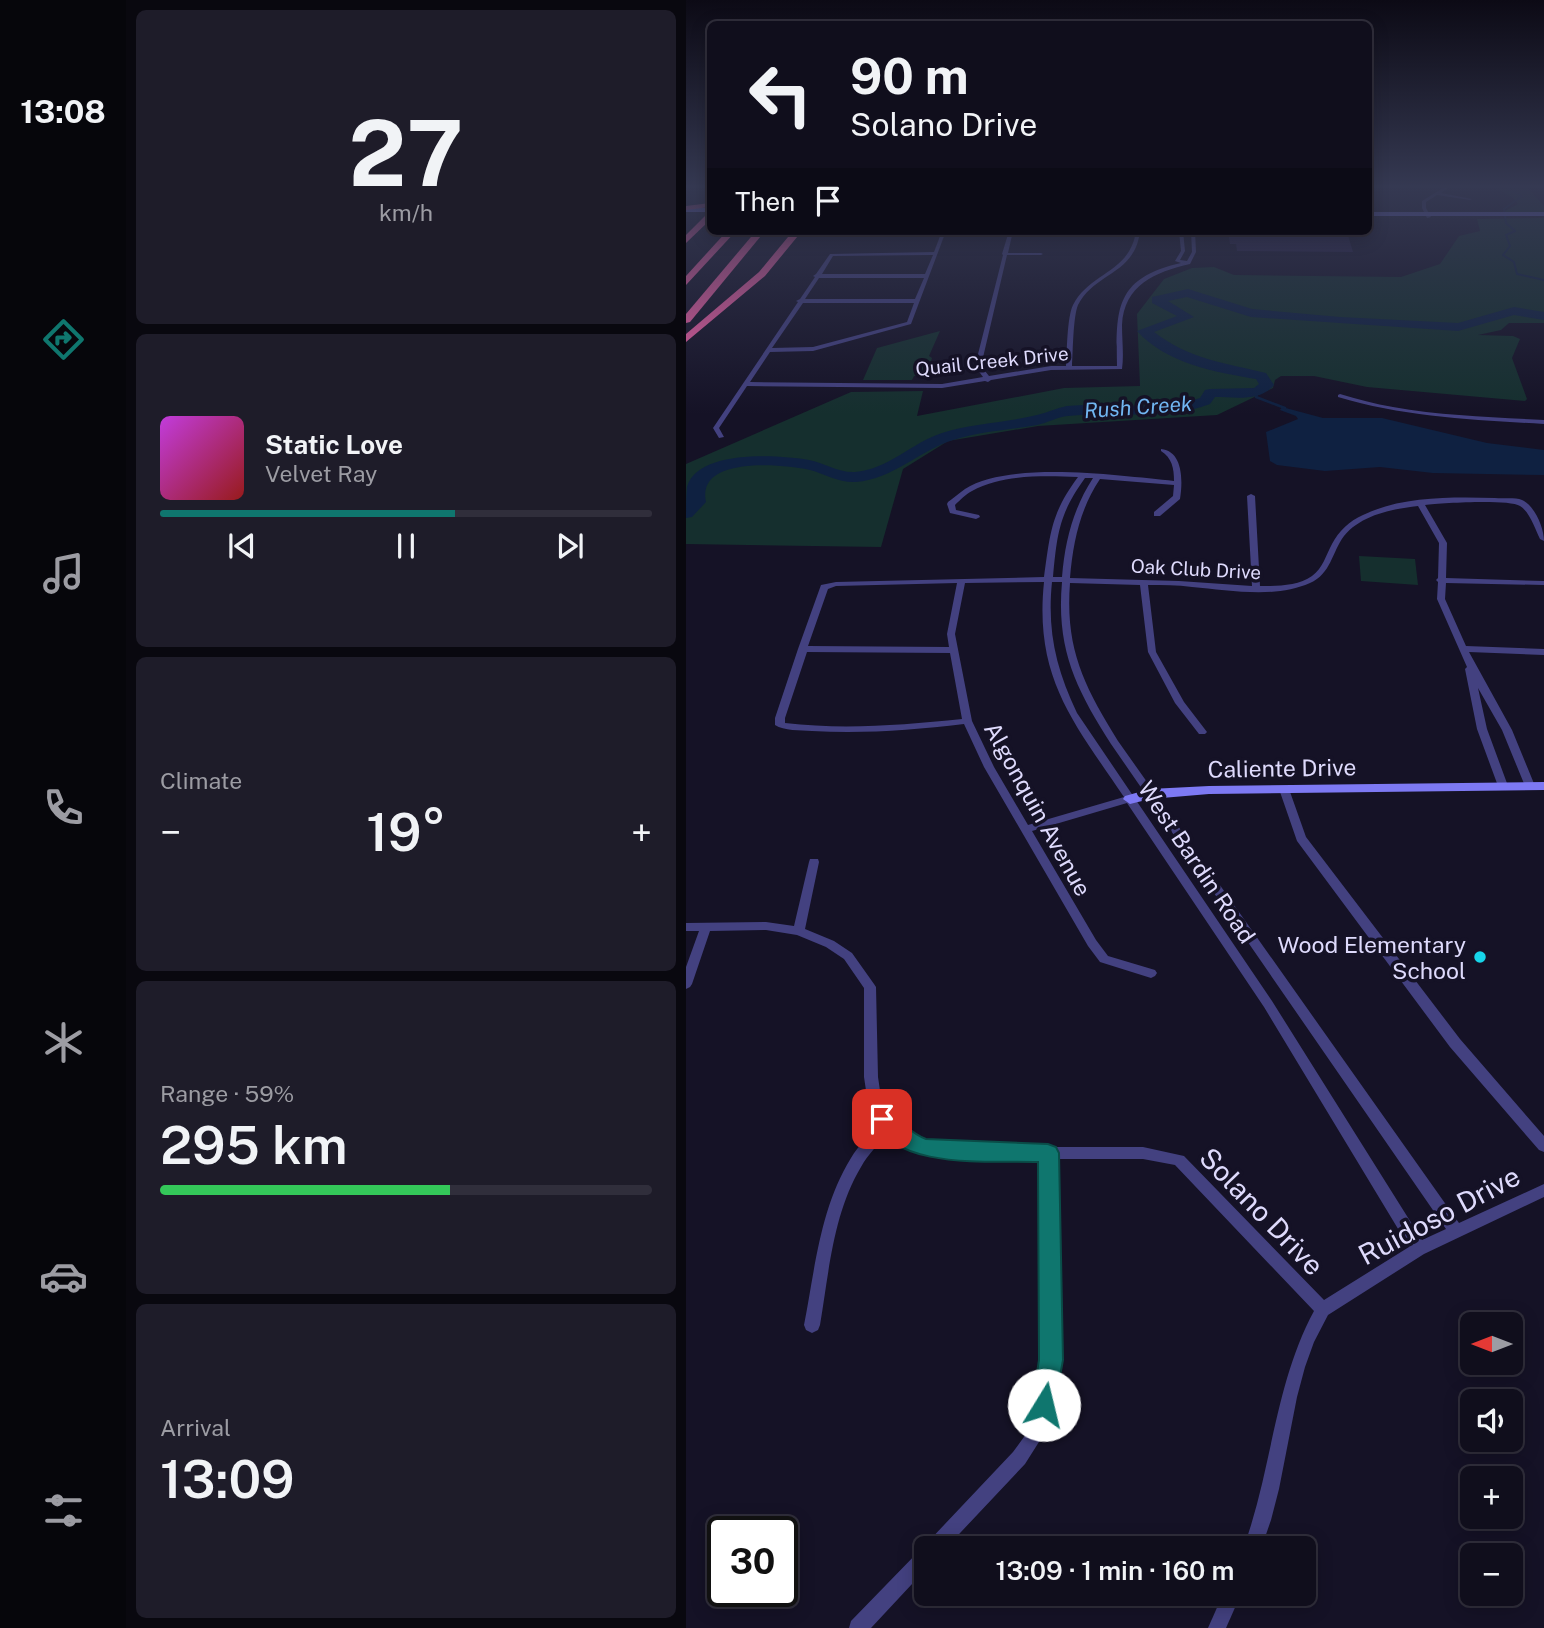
<!DOCTYPE html>
<html lang="en">
<head>
<meta charset="utf-8">
<style>
	:root { --surface:#100e1c; --page:#1e1c29; --text:#f1f3f6; --muted:#9c9ca3; --line:#302e3b; --accent:#0f766e }
	body { margin:0; font-family:"Public Sans",sans-serif; background:var(--page); color:var(--text); height:100vh; display:flex; flex-direction:column; font-size:26px; white-space:nowrap }
	* { box-sizing:border-box; margin:0 }
	p { font-size:23px; color:var(--muted) }
	.icon { flex:none; width:38px; height:38px; fill:none; stroke:currentColor; stroke-width:2; stroke-linecap:round; stroke-linejoin:round }
	.map { position:relative; flex:1; overflow:hidden }
	.panel { display:flex; flex-direction:column; gap:10px; padding:10px; background:#09080f; width:560px }
	.panel>* { flex:none }
	.guide { position:absolute; left:21px; top:21px; width:665px; height:214px; border-radius:10px; box-shadow:0 4px 18px #0003,0 0 0 2px var(--line); background:#100e1c; color:var(--text); overflow:hidden }
	.needle { width:46px; rotate:270deg }
	.fabs { position:absolute; left:774px; top:1312px; display:grid; gap:14px }
	.fabs a { display:grid; place-items:center; width:63px; height:63px; border-radius:10px; background:var(--surface); box-shadow:0 4px 18px #0003,0 0 0 2px var(--line); font-size:35px }
	.speed { position:absolute; left:21px; top:1516px; display:flex; gap:14px; font-size:35px; font-weight:700; text-align:center }
	.speed>* { display:grid; place-content:center; width:91px; height:91px; border-radius:50%; background:var(--surface); box-shadow:0 4px 18px #0003,0 0 0 2px var(--line); line-height:1 }
	.speed .limit { border:4px solid #111; border-radius:10px; background:#fff; color:#111 }
	.pin { position:absolute; display:grid; place-items:center; width:60px; height:60px; color:#fff; margin:-30px; border-radius:14px; box-shadow:0 4px 10px #0006 }
	.me { position:absolute; width:77px; margin:-38px; rotate:9deg; stroke-linejoin:round; filter:drop-shadow(0 0 5px #0008) }
	.turn { display:flex; align-items:center; gap:24px; height:147px; padding:0 28px; font-size:32px }
	.turn .icon { width:91px; height:91px; stroke-width:2.5 }
	.turn b { display:block; font-size:49px; line-height:60px }
	.then { display:flex; align-items:center; height:66px; padding:0 28px; background:#0003; gap:14px; font-size:26px }
	.big { font-size:52px; font-weight:600; line-height:1.1 }
	.panel .widget { flex:1; display:flex; flex-direction:column; justify-content:center; gap:10px; min-width:0; padding:0 24px; border-radius:10px; background:var(--page) }
	.panel .dial { align-items:center; gap:0 }
	.dial b { font-size:91px; line-height:1 }
	.song { display:flex; align-items:center; gap:21px }
	.cover { width:84px; height:84px; border-radius:10px; background:linear-gradient(135deg,hsl(290 70% 55%),hsl(0 70% 35%)) }
	.played { height:7px; border-radius:4px; background:linear-gradient(90deg,var(--accent) 60%,var(--line) 60%) }
	.keys { display:flex; justify-content:space-around; direction:ltr }
	.heat { display:flex; justify-content:space-between; align-items:center; font-size:38px; direction:ltr }
	.charge { height:10px; border-radius:5px; background:linear-gradient(90deg,#34c759 59%,var(--line) 0) }
	.trip { position:absolute; left:228px; top:1536px; width:402px; height:70px; border-radius:10px; background:var(--surface); box-shadow:0 4px 18px #0003,0 0 0 2px var(--line); font-weight:600; line-height:70px; text-align:center }
	main { display:flex; flex:1; min-height:0 }
	.menu { display:flex; flex-direction:column; width:126px; justify-content:space-around; align-items:center; background:#06060b; color:var(--muted) }
	.menu .icon { width:49px; height:49px }
	.menu .selected { color:var(--accent) }
	.menu b { font-size:32px; color:var(--text) }
	.map>svg:first-child { display:block }
</style>
</head>
<body>
<main>
<nav class="menu">
<b>13:08</b>
<svg class="icon selected" aria-label="directions" viewBox="0 0 24 24"><path d="M12 3l9 9-9 9-9-9zM9 14v-3h6M13 9l2 2-2 2"/></svg>
<svg class="icon" aria-label="music" viewBox="0 0 24 24"><path d="M9 18V5l10-2v13"/><circle cx="6" cy="18" r="3"/><circle cx="16" cy="16" r="3"/></svg>
<svg class="icon" aria-label="phone" viewBox="0 0 24 24"><path d="M5 4h4l2 5-3 2q2 4 5 5l2-3 5 2v4C11 20 4 13 5 4z"/></svg>
<svg class="icon" aria-label="climate" viewBox="0 0 24 24"><path d="M12 3v18M4 7l16 10M4 17L20 7"/></svg>
<svg class="icon" aria-label="car" viewBox="0 0 24 24"><path d="M5 17H2v-5l4-1 3-4h7l3 4 3 1v5h-3M9 17h6M6 11h13"/><circle cx="7" cy="17" r="2"/><circle cx="17" cy="17" r="2"/></svg>
<svg class="icon" aria-label="filters" viewBox="0 0 24 24"><path d="M4 7h16M4 17h16"/><circle cx="9" cy="7" r="2"/><circle cx="15" cy="17" r="2"/></svg>
</nav>
<section class="panel">
<div class="widget dial"><b>27</b><p>km/h</p></div>
<div class="widget">
<div class="song"><i class="cover"></i><div><b>Static Love</b><p>Velvet Ray</p></div></div>
<div class="played"></div>
<div class="keys"><svg class="icon" aria-label="previous" viewBox="0 0 24 24"><path d="M18 5L8 12l10 7zM5 5v14"/></svg><svg class="icon" aria-label="pause" viewBox="0 0 24 24"><path d="M8 5v14M16 5v14"/></svg><svg class="icon" aria-label="next" viewBox="0 0 24 24"><path d="M6 5l10 7-10 7zM19 5v14"/></svg></div>
</div>
<div class="widget"><p>Climate</p>
<div class="heat"><a>−</a><b class="big">19°</b><a>+</a></div>
</div>
<div class="widget"><p>Range · 59%</p><b class="big">295 km</b><div class="charge"></div></div>
<div class="widget"><p>Arrival</p><b class="big">13:09</b></div>
</section>
<div class="map">
<svg width="858" height="1628" viewBox="0 0 858 1628">
	<rect width="100%" height="100%" fill="#151226"/>
	<g fill="#152f2e">
		<polygon points="806,186 858,186 858,188 842,188 858,206 858,212 817,212 832,204 826,197"/>
		<polygon points="858,218 858,323 823,323 815,330 792,335 827,336 834,339 826,358 841,399 839,401 681,387 628,376 595,376 589,380 587,388 531,415 352,426 262,441 217,469 195,547 0,544 0,464 165,392 237,391 231,416 378,388 454,386 451,314 478,279 506,268 528,267 548,275 715,277 754,264 773,236 794,231 791,219"/>
		<polygon points="254,331 243,356 246,358 241,376 228,376 226,380 177,380 191,348"/>
		<polygon points="673,556 729,559 732,585 675,581"/>
	</g>
	<polygon fill="#0f2141" points="596,407 637,418 696,418 801,443 858,450 858,475 747,473 694,467 639,471 591,465 584,461 580,432 612,419 610,416 594,410"/>
	<g fill="none" stroke-linecap="round" stroke-linejoin="round">
		<polyline stroke="#0f2141" stroke-width="2" points="818,186 836,196 818,209 820,223 829,231 820,235 824,246 817,255 828,262 831,274 858,280"/>
		<polyline stroke="#0f2141" stroke-width="2.5" points="572,392 570,397 599,408"/>
		<path fill="#0f2141" fill-rule="evenodd" d="M502 289 566 309 654 317 772 323 828 307 858 312V320L828 315 772 331 565 317 501 297 482 301 508 317 468 332C503 359 539 363 580 373L588 385C574 402 549 397 529 397L524 404C477 422 431 410 382 416 371 417 361 423 351 425 323 430 294 431 267 440 233 451 207 479 170 482 153 483 139 474 124 470 96 464 10 456 20 502L6 517 0 518C0 508 0 496 1 487 12 449 93 455 123 460 138 463 153 473 169 472 201 470 227 442 256 433 287 423 319 423 351 415 361 413 370 408 381 406 426 402 470 413 514 398L519 390 524 389 568 388 573 384 570 379C529 372 481 364 451 331L491 316 466 303V297Z"/>
	</g>
	<polygon fill="#271f45" points="542,231 661,232 667,252 551,251 550,244 544,244"/>
	<g fill="none" stroke-linecap="round" stroke-linejoin="round">
		<g fill="#434180" fill-rule="evenodd">
			<polygon points="756,186 760,186 762,188 755,193 786,199 784,200 751,195 740,202 740,208 745,217 741,218 736,208 736,201 757,188"/>
			<path d="M256 231H260L225 324 127 351 84 352 64 382 256 384 297 377 289 366 317 255 316 254 323 231H327L322 253H355L357 254 355 255H321L295 366 303 376 365 366H380C381 352 381 317 387 305 404 272 444 273 450 231H454C449 275 409 272 392 305 387 317 387 352 386 366H431C430 309 429 278 495 263L489 261 495 251 493 231H497L499 251 494 260 501 261 506 252 505 231H509L510 252 504 264C469 272 438 285 436 325 436 340 438 355 436 369L365 370 305 380 302 382 299 381 256 388 61 386 33 428 38 437 33 438 27 428 112 302 110 301 114 299 129 277 127 276 130 274 144 254 248 252ZM247 255 239 274H136L147 256ZM133 278H238L229 299H119ZM117 303H228L221 322 127 347 86 348Z"/>
			<path d="M654 394C671 399 689 404 707 407 757 416 807 417 858 420V424C788 420 719 417 652 397V395Z"/>
			<path d="M475 449C497 451 497 481 494 499L474 516H468V512L487 496 488 485 414 479C394 509 387 542 384 578L493 581 566 586 561 496 565 494 569 496 574 586C591 586 612 586 626 576 637 568 640 555 646 544 653 531 663 521 677 515 716 496 767 497 809 498 817 499 829 497 836 500 849 506 858 528 858 541L854 539C849 529 844 512 834 506 823 499 755 503 739 505L761 543 760 578 858 581V585L760 583 759 599 780 646 858 649V655L783 652 826 730 849 786 844 789 839 786 816 730 792 688 801 729 822 786 817 789 812 786 791 729 779 669 781 667 751 599 752 582 750 580 752 578 753 543 732 506C706 509 675 515 658 536 646 552 645 574 624 583 588 599 543 590 506 587 491 585 477 585 462 585L470 652 498 702 521 732 519 734H513L489 703 462 652 454 585 384 583C379 649 398 686 432 741L773 1223 858 1184V1197L738 1254 642 1315 628 1342 619 1367 611 1397 593 1489 585 1520 575 1549H557C586 1471 588 1385 628 1311L489 1165 457 1159H369L373 1360 366 1405 358 1434 339 1464 259 1549H240V1569L185 1628H163L165 1621 234 1550 239 1548 241 1543 327 1452 343 1430 350 1405 357 1360 355 1159 240 1154 218 1147 202 1133C193 1144 182 1154 175 1167 147 1214 143 1272 134 1325L132 1330 126 1333 120 1330 118 1325C129 1269 134 1208 165 1158 172 1146 183 1135 193 1124L182 1104 178 1077V988L158 959 140 947 111 935 80 930 24 931 6 984 4 987 0 989V967L13 931H0V923L80 922 108 926 123 862 124 859H132L133 862 119 929 148 941 166 953 188 984 190 987 192 1077 196 1104 201 1115 227 1138 240 1142 330 1147H457L498 1156 638 1300 723 1247 578 1007 441 803 346 831 410 940 422 956 469 970 471 973 469 976 465 978 414 962 402 946 298 767 278 724C227 730 177 734 126 731 114 730 98 731 89 725V718L112 649 135 585 150 582 358 577C364 534 365 513 392 477 358 476 317 474 286 491 280 494 274 500 269 505L270 510 293 515 294 517 290 519 264 513 261 504 262 502C268 498 273 493 279 489 325 460 435 476 488 481 488 468 486 458 475 451ZM399 478H407C387 509 379 541 376 577H367C371 534 373 514 399 478ZM358 582C348 678 388 723 438 797L342 825 308 767 286 721 269 634 279 583ZM366 582H376C370 649 390 689 425 744L760 1229 736 1240 586 1001 391 713C370 669 361 631 366 582ZM271 583 261 634 263 647 122 646 142 589 150 586ZM121 652 264 653 276 719C217 725 158 730 99 723V718Z"/>
			<polygon points="598,786 603,789 620,837 774,1039 858,1136 858,1152 853,1150 764,1047 611,841 593,789"/>
			<polygon points="537,1594 555,1594 540,1628 522,1628"/>
		</g>
		<g fill="#7d79f3" fill-rule="evenodd">
			<rect x="0" y="208" width="24" height="4"/>
			<rect x="682" y="212" width="176" height="4"/>
			<polygon points="858,782 858,790 523,794 464,799 444,804 437,799 439,796 464,789 523,786"/>
		</g>
		<g fill="#f160a5" fill-rule="evenodd">
			<polygon points="24,203 24,207 0,210 0,206"/>
			<polygon points="21,214 24,214 24,220 0,243 0,235"/>
			<polygon points="41,231 50,231 0,285 0,276"/>
			<polygon points="70,231 79,231 4,322 0,323 0,314"/>
			<polygon points="107,231 116,231 79,276 0,342 0,334 73,272"/>
		</g>
	</g>
	<linearGradient id="sky" x2="0" y2="1"><stop stop-color="#0c0a15"/><stop offset="0.45" stop-color="#353952"/><stop offset="1" stop-color="#353952" stop-opacity="0"/></linearGradient>
	<rect width="858" height="414" fill="url(#sky)"/>
	<path fill="#0f766e" stroke="#0a4d48" stroke-width="2" d="M196 1110C213 1116 222 1133 240 1139L362 1144 370 1147 373 1153 377 1360 367 1414 358 1418 349 1414 346 1405 353 1360 352 1162C303 1160 211 1171 186 1119L189 1113Z"/>
	<circle fill="#17d5ea" stroke="#151226" stroke-width="2.5" cx="794" cy="957" r="7"/>
	<g text-anchor="middle" dominant-baseline="central" stroke-width="7" stroke-linejoin="round" paint-order="stroke">
		<g font-size="19" fill="#dedafc" stroke="#151226">
			<text transform="translate(306 361) rotate(-6)">Quail Creek Drive</text>
			<text transform="translate(510 569) rotate(3)">Oak Club Drive</text>
		</g>
		<g font-size="21" font-style="italic" fill="#71b6f2" stroke="#151226">
			<text transform="translate(452 407) rotate(-4)">Rush Creek</text>
		</g>
		<g font-size="23" fill="#dedafc" stroke="#151226">
			<text transform="translate(596 768) rotate(-1)">Caliente Drive</text>
			<text transform="translate(352 809) rotate(61)">Algonquin Avenue</text>
			<text transform="translate(511 862) rotate(56)">West Bardin Road</text>
		</g>
		<g font-size="23" fill="#dedafc" stroke="#151226" text-anchor="end">
			<text x="780" y="944">Wood Elementary<tspan x="780" dy="26">School</tspan></text>
		</g>
		<g font-size="28" fill="#dedafc" stroke="#151226">
			<text transform="translate(576 1211) rotate(46)">Solano Drive</text>
			<text transform="translate(753 1215) rotate(-28)">Ruidoso Drive</text>
		</g>
	</g>
</svg>
<div class="fabs">
<a><svg class="needle" viewBox="-14 -14 28 28"><path d="M0-13l5 13h-10z" fill="#e53935"/><path d="M0 13l5-13h-10z" fill="#9c9ca3"/></svg></a>
<a><svg class="icon" aria-label="sound" viewBox="0 0 24 24"><path d="M4 9h4l5-4v14l-5-4H4zM17 9q2 3 0 6"/></svg></a>
<a>+</a>
<a>−</a>
</div>
<div class="speed"><div class="limit">30</div></div>
<div class="pin" style="left:196px;top:1119px;background:#d93025"><svg class="icon" aria-label="arrive" viewBox="0 0 24 24"><path d="M6 21V4h12l-3 4 3 4H6"/></svg></div>
<svg class="me" style="left:358px;top:1405px" viewBox="-20 -20 40 40"><circle r="19" fill="#fff"/><path d="M0-13L10 11 0 6-10 11z" fill="#0f766e"/></svg>
<div class="trip">13:09 · 1 min · 160 m</div>
<div class="guide">
<div class="turn"><svg class="icon" aria-label="left" viewBox="0 0 24 24"><path d="M17 20v-9H6M10 6l-5 5 5 5"/></svg><div><b>90 m</b>Solano Drive</div></div>
<div class="then">Then<svg class="icon" aria-label="arrive" viewBox="0 0 24 24"><path d="M6 21V4h12l-3 4 3 4H6"/></svg></div>
</div>
</div>
</main>
</body>
</html>
